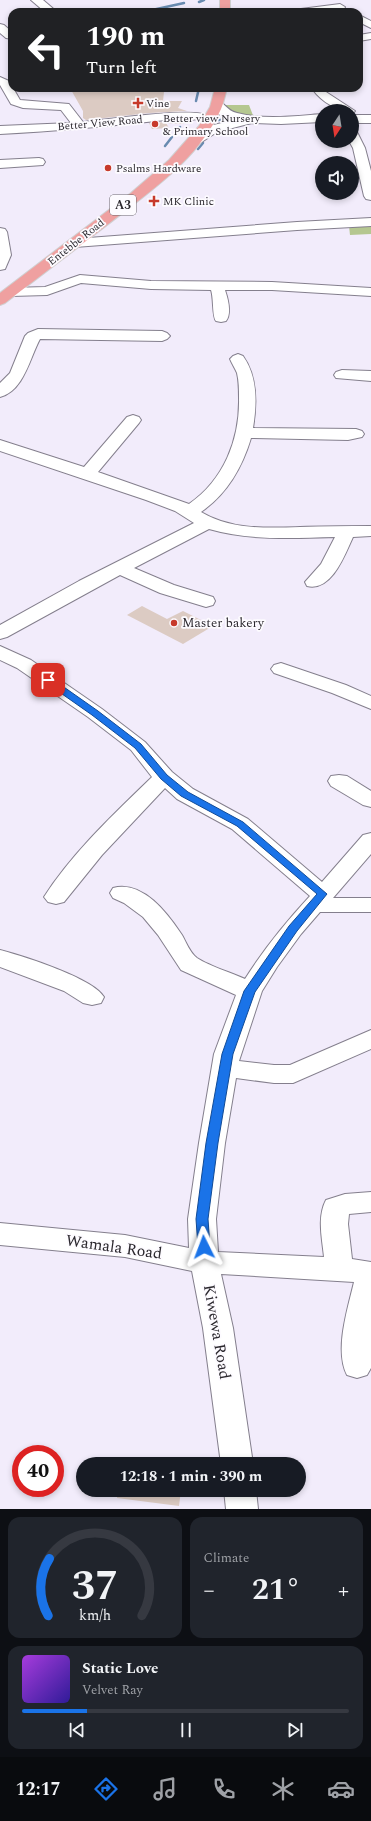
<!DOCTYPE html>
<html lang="en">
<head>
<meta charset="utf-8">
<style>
	:root { --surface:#171b24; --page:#20242c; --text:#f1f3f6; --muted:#9ea1a6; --line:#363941; --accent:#1a73e8 }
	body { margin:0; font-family:Spectral,serif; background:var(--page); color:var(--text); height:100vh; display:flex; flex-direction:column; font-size:15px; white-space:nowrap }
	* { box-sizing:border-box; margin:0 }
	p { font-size:13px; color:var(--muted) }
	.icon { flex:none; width:22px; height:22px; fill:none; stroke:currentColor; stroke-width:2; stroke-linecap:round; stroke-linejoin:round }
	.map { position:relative; height:1509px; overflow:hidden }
	.sheet { display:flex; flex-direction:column; gap:8px; padding:8px; background:#0d0f14; flex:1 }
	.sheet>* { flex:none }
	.hud { position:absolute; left:8px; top:8px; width:355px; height:84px; border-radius:12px; box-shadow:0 2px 6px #0003; background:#202124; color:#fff; overflow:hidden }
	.needle { width:26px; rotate:192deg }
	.fabs { position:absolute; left:315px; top:104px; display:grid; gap:8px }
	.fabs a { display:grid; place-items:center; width:44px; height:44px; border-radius:50%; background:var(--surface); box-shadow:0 2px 6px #0003; font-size:20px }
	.speed { position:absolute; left:12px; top:1445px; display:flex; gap:8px; font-size:20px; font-weight:700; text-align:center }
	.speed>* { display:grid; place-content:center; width:52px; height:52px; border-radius:50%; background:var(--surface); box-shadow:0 2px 6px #0003; line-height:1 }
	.speed .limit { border:6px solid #d22; background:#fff; color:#111 }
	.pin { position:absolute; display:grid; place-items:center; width:34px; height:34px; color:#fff; margin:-17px; border-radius:8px; box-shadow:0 2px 6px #0006 }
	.me { position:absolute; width:44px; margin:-22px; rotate:357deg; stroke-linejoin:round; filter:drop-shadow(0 0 3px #0008) }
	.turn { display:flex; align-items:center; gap:14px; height:84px; padding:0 12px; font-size:18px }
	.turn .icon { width:52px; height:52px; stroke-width:2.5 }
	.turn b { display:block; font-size:28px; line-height:34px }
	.big { font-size:30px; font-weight:700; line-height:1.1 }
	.sheet .widget { flex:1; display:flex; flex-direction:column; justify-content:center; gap:6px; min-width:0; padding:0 14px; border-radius:12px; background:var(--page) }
	.sheet .dial { align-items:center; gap:0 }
	.dial svg { height:104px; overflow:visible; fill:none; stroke:var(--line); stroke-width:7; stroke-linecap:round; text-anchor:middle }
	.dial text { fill:var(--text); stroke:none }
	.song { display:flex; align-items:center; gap:12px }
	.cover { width:48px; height:48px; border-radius:6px; background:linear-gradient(135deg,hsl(280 70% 55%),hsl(250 70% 35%)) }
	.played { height:4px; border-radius:2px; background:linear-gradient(90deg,var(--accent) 20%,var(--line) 20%) }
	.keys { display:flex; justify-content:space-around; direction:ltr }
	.heat { display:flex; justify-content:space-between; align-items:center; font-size:22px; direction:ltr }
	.sheet .tiles { flex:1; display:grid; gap:8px; grid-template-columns:1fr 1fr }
	.widget:last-child { grid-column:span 2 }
	.trip { position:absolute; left:76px; top:1457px; width:230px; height:40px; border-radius:20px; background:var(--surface); box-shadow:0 2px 6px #0003; font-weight:700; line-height:40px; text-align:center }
	.tab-bar { display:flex; height:64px; justify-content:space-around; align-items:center; background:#090b0e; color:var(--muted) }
	.tab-bar .icon { width:28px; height:28px }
	.tab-bar .on { color:var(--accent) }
	.tab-bar b { font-size:18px; color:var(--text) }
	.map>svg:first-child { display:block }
</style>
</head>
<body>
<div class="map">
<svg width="371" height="1509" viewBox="0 0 371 1509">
	<rect width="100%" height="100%" fill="#f2ecfb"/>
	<g fill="#b5c790">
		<polygon points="220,105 249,105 254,118 242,117"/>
		<polygon points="349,226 371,227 371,234 350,235"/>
	</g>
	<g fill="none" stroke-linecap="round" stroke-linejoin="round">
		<g stroke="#698bb0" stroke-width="2.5">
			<polyline points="199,2 204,0"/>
			<polyline points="143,12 184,3"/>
			<polyline points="196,101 199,88"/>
			<polyline points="211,120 236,120"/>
			<polyline points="175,133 180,127"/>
			<polyline points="165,146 172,137"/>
			<polyline points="198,149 203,143"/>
		</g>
	</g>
	<g fill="#dccbc3">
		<polygon points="70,88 162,88 162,92 164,92 163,101 182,101 178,108 187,111 149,113 86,120 83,118 83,111"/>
		<polygon points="185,121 183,124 166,123 169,128 152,129 149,123"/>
		<polygon points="142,606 167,619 183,611 213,626 183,644 127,615"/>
		<polygon points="118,1490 181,1490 179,1506 117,1498"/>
	</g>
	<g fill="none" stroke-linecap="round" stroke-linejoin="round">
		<defs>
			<g id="minor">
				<polygon points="31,0 43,0 57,12 45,12"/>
				<polygon points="340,4 345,7 344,9 325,12 296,12 301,9"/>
				<polygon points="359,15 371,21 371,28 359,22"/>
				<polygon points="0,24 4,25 12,32 12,39 6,38 0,33"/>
				<polygon points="371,33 371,39 359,41 359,35"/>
				<path d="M0 77 9 81 20 100 69 104 83 122C100 120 200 106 207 116 204 121 174 120 166 120 110 126 55 131 0 134V126L71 123 61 110 23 108 11 104 0 85Z"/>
				<path d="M315 88H327L326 92 355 111 352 114V111C337 111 322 102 313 90Z"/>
				<path d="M217 100C224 102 227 111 237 113 264 120 295 116 322 114V122L281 124 252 123 217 132 197 145H189L187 142 189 139 209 126 235 120 218 114 211 104Z"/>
				<rect x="352" y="115" width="19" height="8"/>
				<polygon points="352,129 356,130 365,148 371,171 371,200 366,199 364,196 353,148 349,141 352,141"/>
				<polygon points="39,158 43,159 45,162 43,165 0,168 0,160"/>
				<polygon points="371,218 371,226 297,230 75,247 70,246 68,243 70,240 75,239 297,222"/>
				<polygon points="0,228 5,229 7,232 11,255 5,269 0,270"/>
				<path d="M80 275 151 281 272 282 371 288V296L272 290H225C228 299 232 313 226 321L221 322 216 321C212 316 214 299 211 290L151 289 81 283 47 295 11 296 6 295 4 292 6 289 11 288 45 287Z"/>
				<path d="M38 329 162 331 167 333 170 336 167 339 162 341 40 339C30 357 24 391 0 397V383L10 373 25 336 28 333Z"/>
				<path d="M238 354 243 356C258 377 257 404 253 428L356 429 362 431 364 434 362 437 348 440 251 438C242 468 227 494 201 512 231 530 266 528 300 527 324 526 347 526 371 526V536L353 537C345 554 332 592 307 586L305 582 321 564 335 537C292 538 251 541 209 529L134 568 174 585 213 597 215 601 213 605 206 607 160 593 120 575 7 637 0 639V625L79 581 194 523 175 511 146 500 0 451V440L84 467 127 417 133 415 139 417 141 420 139 423 98 472 189 504C224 480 240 439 239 398 239 390 239 381 237 373 235 368 232 364 230 359L233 356Z"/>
				<polygon points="342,370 371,371 371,381 336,378 334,375 336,372"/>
				<path d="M0 646 31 660 102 709 145 742 172 772 193 789 248 819 322 882 363 835 371 833V854L333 898H371V912H320L301 934 277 967 262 991 239 1061 274 1065H290L371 1030V1049L293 1083H274L236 1078 225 1143 216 1219 218 1252 324 1257C322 1238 317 1217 326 1200L345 1194 371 1192V1212L349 1214 348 1224 352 1259 371 1262V1368L367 1375 357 1378 347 1375C334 1350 348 1308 354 1282L221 1274 233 1328 253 1464H221L203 1328 192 1271 125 1257 0 1245V1223L125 1235 189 1248 188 1219 199 1143 214 1054 236 995 181 970 158 935 143 917 124 903 113 898 110 893 113 888C143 880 168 914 182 935 186 942 190 953 197 958 209 966 232 973 245 979 264 949 286 922 310 896L232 829 177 799 165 788 102 855 64 902 56 904 48 902 44 897C73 852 114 814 152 777L131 750 88 717 17 668 0 660Z"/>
				<polygon points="281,663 346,685 371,696 371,709 332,693 274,673 271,669 274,665"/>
				<polygon points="339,775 347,776 371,791 371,807 363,805 331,786 328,781 331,776"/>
				<path d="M0 950C23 956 93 978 104 997L101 1003 92 1005 83 1003 64 991 0 967Z"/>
				<polygon points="224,1490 256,1490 258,1509 226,1509"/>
			</g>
			<g id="major">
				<rect x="220" y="0" width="10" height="12"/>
				<path d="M215 88H227C225 95 224 102 221 109 199 159 149 192 107 225 73 251 39 277 5 303L0 305V293L131 193 169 160 199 126 210 107Z"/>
			</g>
		</defs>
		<use href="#minor" stroke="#847f8d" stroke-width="2"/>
		<use href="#major" stroke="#d0d0d1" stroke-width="2"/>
		<use href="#minor" fill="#fff" fill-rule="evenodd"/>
		<use href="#major" fill="#efa0a0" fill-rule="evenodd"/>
	</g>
	<polygon fill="#1a73e8" stroke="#114b97" points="45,678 51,678 98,711 141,744 167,775 188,792 243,822 327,894 297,931 255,992 233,1054 218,1143 208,1219 210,1247 208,1251 204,1252 199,1251 198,1247 196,1219 206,1143 222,1054 244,991 289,926 317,894 237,826 181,796 161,779 135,748 92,715 45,682"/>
	<g fill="#c73a2b" stroke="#fdfbff" stroke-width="1.5">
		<path d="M136 97h4v4h4v4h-4v4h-4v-4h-4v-4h4z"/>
		<circle cx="155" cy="124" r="4"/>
		<circle cx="108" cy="168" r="4"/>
		<path d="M152 195h4v4h4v4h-4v4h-4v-4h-4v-4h4z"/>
		<circle cx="174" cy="623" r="4"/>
	</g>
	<g text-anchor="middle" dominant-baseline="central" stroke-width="3.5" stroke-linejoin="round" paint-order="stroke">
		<g font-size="11" fill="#2b282e" stroke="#fdfbff" text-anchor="start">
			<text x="146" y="103">Vine</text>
			<text x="163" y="118">Better view Nursery<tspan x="163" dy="13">&amp; Primary School</tspan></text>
			<text x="116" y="168">Psalms Hardware</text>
			<text x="163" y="201">MK Clinic</text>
		</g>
		<g font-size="11" fill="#2b282e" stroke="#fdfbff">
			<text transform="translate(100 123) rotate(-5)">Better View Road</text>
			<text transform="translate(76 242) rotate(-38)">Entebbe Road</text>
		</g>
		<rect fill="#fdfbff" stroke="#6a676d" stroke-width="1" x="110" y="195" width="26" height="20" rx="3"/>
		<g font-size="12" font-weight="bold" fill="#2b282e">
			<text x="123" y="205">A3</text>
		</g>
		<g font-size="13" fill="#2b282e" stroke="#fdfbff" text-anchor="start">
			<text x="182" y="623">Master bakery</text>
		</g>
		<g font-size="16" fill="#2b282e" stroke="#fdfbff">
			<text transform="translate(114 1247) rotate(8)">Wamala Road</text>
			<text transform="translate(217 1332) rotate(80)">Kiwewa Road</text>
		</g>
	</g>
</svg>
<div class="fabs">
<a><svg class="needle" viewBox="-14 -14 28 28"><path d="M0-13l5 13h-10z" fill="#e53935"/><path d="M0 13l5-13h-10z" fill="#9ea1a6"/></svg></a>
<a><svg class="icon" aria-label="sound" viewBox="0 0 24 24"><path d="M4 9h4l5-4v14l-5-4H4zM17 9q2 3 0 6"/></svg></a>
</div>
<div class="speed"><div class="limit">40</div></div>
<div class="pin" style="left:48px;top:680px;background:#d93025"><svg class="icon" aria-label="arrive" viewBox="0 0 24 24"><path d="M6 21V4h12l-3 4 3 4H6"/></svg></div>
<svg class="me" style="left:204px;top:1247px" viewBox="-20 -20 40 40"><path d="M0-17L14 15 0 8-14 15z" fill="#1a73e8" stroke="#fff" stroke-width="4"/></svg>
<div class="trip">12:18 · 1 min · 390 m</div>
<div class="hud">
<div class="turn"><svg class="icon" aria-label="left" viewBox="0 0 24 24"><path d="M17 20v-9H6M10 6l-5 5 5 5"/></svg><div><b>190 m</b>Turn left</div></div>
</div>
</div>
<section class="sheet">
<div class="tiles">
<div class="widget dial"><svg viewBox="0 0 100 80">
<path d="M14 69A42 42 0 1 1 86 69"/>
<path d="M14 69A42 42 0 0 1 15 25" stroke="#1a73e8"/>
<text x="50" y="56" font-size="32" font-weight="700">37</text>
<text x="50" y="72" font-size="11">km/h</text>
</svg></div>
<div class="widget"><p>Climate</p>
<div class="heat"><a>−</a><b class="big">21°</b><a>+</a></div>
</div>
<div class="widget">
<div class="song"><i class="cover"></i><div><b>Static Love</b><p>Velvet Ray</p></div></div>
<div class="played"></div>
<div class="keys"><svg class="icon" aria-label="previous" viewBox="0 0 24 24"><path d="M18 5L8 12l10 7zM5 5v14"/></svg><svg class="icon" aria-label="pause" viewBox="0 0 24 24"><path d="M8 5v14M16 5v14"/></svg><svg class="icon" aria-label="next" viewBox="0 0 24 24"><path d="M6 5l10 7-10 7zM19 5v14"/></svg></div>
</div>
</div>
</section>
<nav class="tab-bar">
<b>12:17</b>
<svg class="icon on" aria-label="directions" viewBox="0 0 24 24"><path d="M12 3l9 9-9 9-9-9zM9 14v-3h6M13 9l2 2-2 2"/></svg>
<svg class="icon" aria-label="music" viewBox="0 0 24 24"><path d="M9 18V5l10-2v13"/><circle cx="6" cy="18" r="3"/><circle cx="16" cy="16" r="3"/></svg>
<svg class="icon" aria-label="phone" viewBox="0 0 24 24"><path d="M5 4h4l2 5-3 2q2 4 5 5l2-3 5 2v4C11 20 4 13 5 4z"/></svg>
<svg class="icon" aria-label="climate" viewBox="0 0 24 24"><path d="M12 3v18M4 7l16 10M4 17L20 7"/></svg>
<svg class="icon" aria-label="car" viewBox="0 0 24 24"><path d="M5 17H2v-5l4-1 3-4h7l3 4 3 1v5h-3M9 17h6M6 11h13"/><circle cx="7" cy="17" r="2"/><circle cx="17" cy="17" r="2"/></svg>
</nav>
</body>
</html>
